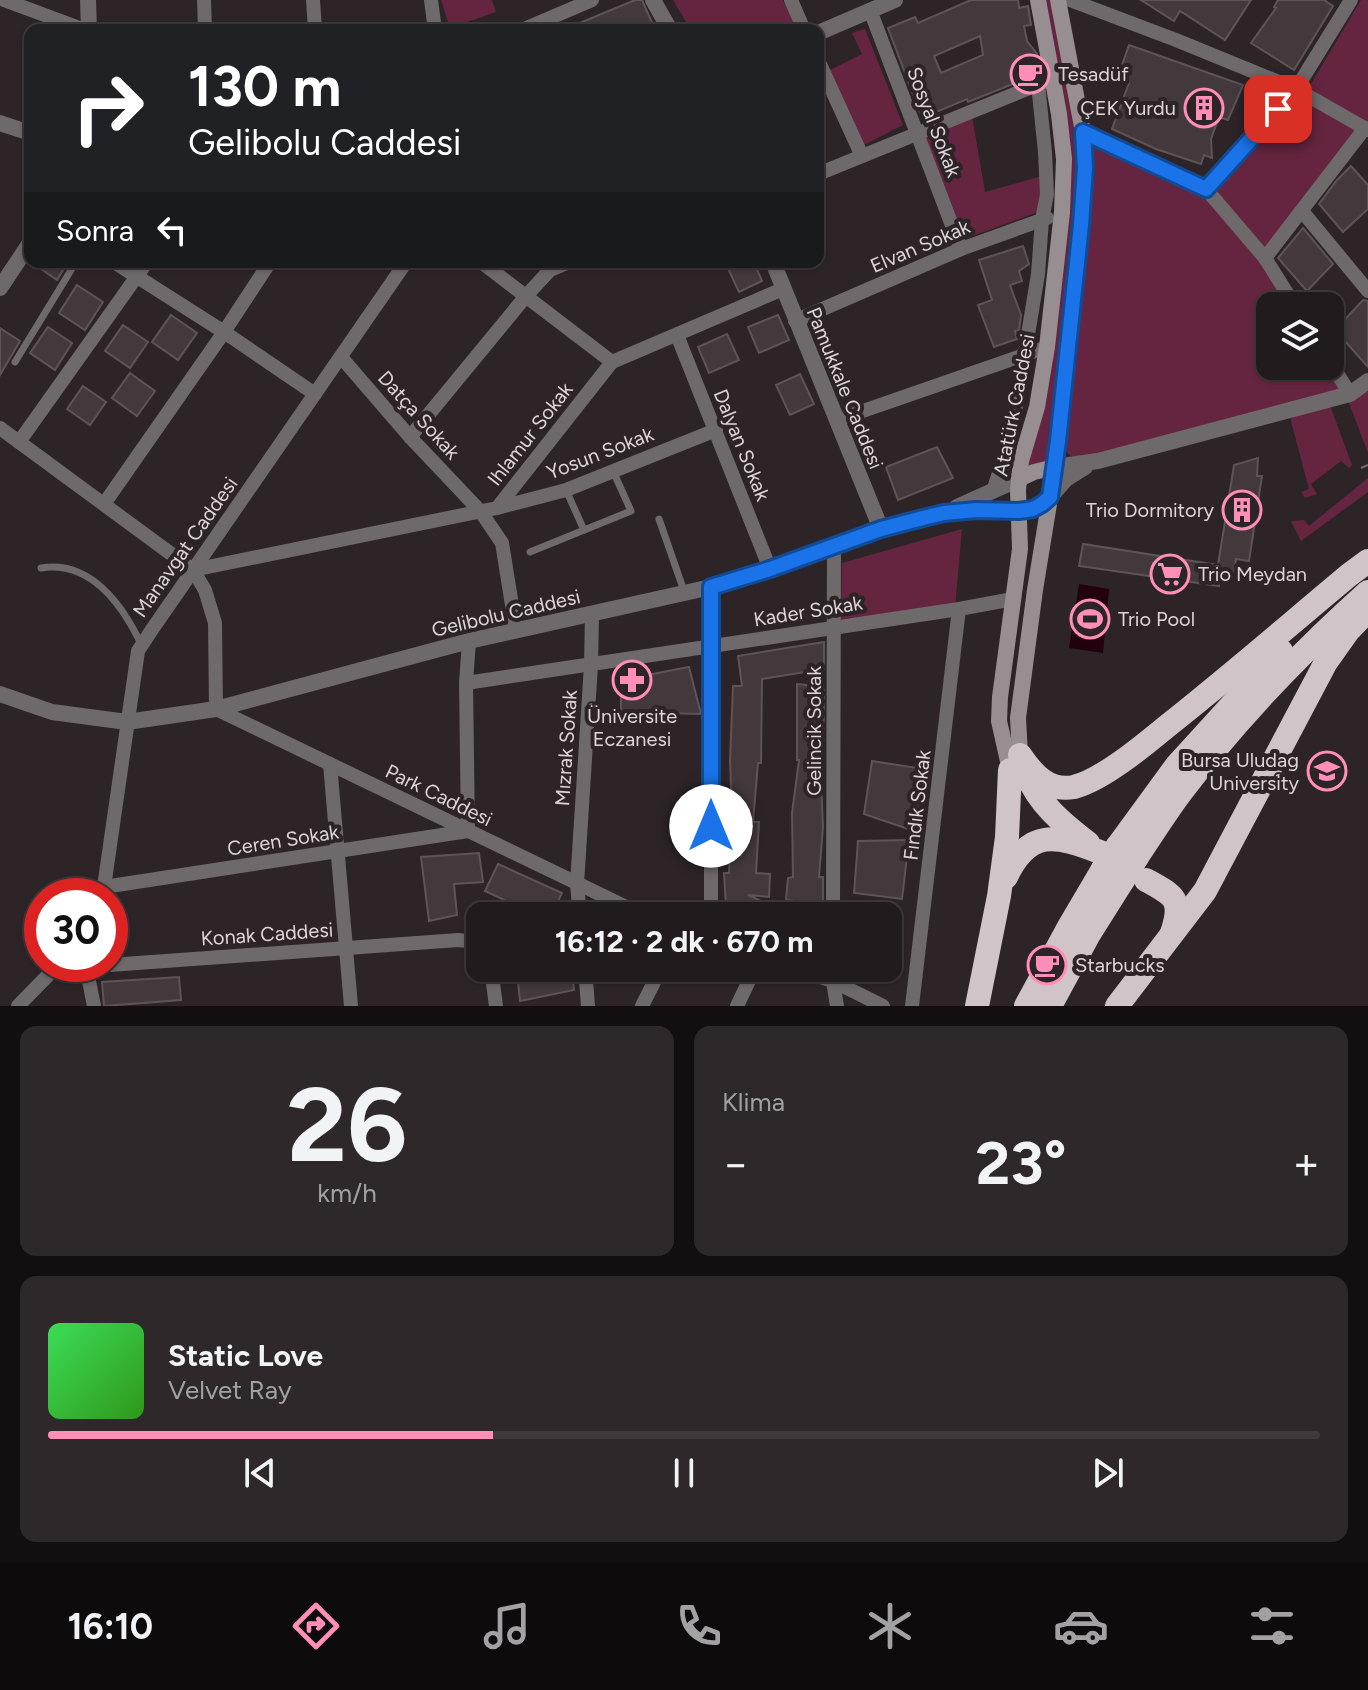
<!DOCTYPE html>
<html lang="tr">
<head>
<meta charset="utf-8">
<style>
	:root { --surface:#221b1d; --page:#2e282a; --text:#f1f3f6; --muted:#a2a1a4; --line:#3f393b; --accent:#ff8eb9 }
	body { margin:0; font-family:Figtree,sans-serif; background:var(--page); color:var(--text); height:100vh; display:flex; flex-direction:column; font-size:30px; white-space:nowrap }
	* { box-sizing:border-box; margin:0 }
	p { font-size:26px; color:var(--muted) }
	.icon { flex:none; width:44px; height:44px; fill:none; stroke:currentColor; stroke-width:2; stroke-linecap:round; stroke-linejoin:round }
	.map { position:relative; height:1006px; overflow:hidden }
	.details { display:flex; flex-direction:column; gap:20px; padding:20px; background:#130f10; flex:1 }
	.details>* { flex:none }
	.guide { position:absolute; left:24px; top:24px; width:800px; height:244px; border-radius:16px; box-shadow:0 2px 6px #0004,0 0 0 2px var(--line); background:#202124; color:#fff; overflow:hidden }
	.fabs { position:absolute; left:1256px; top:292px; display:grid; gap:16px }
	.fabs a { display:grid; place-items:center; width:88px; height:88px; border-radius:16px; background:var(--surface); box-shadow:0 2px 6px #0004,0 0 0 2px var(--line); font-size:40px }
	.speed { position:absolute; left:24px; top:878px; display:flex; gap:16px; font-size:40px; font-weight:700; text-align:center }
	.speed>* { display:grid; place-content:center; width:104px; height:104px; border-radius:50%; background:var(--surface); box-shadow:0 2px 6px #0004,0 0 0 2px var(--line); line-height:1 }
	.speed .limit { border:12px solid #d22; background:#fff; color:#111 }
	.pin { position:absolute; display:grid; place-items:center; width:68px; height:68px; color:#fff; margin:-34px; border-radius:16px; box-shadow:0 4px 12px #0006 }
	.me { position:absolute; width:88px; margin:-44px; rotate:0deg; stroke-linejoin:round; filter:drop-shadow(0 0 6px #0008) }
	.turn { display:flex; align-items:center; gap:28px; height:168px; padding:0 32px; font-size:36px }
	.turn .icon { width:104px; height:104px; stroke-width:2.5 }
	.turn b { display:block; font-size:56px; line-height:68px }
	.then { display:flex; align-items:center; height:76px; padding:0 32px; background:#0003; gap:16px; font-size:30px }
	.big { font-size:60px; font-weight:700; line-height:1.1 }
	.details .card { flex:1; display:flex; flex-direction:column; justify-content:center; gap:12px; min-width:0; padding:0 28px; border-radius:16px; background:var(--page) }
	.details .dial { align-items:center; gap:0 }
	.dial b { font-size:104px; line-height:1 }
	.song { display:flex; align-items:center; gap:24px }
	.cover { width:96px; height:96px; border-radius:12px; background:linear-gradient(135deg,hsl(130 70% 55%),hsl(110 70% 35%)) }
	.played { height:8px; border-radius:4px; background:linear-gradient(90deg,var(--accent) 35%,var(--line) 35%) }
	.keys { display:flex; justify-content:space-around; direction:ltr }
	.heat { display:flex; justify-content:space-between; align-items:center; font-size:44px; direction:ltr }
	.details .tiles { flex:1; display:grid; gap:20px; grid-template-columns:1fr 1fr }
	.card:last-child { grid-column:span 2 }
	.trip { position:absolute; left:466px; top:902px; width:436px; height:80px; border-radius:16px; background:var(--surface); box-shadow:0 2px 6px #0004,0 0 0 2px var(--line); font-weight:700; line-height:80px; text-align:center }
	.menu { display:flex; height:128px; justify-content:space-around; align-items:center; background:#0e0b0c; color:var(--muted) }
	.menu .icon { width:56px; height:56px }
	.menu .current { color:var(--accent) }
	.menu b { font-size:36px; color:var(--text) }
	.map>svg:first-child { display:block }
</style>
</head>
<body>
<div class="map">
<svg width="1368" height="1006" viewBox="0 0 1368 1006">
	<rect width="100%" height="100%" fill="#2d2427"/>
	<g fill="#652540">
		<polygon points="441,0 492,0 496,12 450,28"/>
		<polygon points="673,0 783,0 797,30 691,30"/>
		<polygon points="1038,0 1058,0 1083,132 1206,189 1296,89 1305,94 1361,0 1368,0 1368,130 1265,258 1295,306 1270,306 1270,366 1330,366 1346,387 1368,379 1368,453 1346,395 1328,400 1352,465 1349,468 1341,461 1311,484 1317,494 1305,498 1301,492 1309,489 1288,410 1075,461 1064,449 1055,463 1023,471 1062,212"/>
		<polygon points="865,29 903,125 862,146 828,71 862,54 852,33"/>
		<polygon points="972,116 985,192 1042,176 1038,212 964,239 925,136"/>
		<polygon points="1368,478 1368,492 1301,541 1291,521 1304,520 1309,526"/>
		<polygon points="962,529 955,607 841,619 842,563"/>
	</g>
	<polygon fill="#23000e" points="1079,584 1109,589 1103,653 1069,648"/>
	<g fill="#43393c" stroke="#5e5357" stroke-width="2" fill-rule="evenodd">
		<polygon points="635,0 642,0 654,27 646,30 563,30"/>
		<path d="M971 0H1018L1019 8 1028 6 1031 25 1024 26 1027 41 1037 54 1040 73 968 102 967 99 922 118 888 28 915 17 918 23ZM980 36 983 55 941 73 934 56Z"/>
		<polygon points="1141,0 1251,0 1225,40 1180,11 1174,21"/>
		<polygon points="1278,0 1324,0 1333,6 1294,70 1251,43 1276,8 1274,7"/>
		<polygon points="1129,45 1243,85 1228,120 1219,117 1211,139 1212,158 1204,155 1201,164 1156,149 1112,129 1129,83 1125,81 1128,74 1121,68"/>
		<polygon points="1351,166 1368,185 1368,209 1343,232 1319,204 1337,180"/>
		<polygon points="1303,228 1333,264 1307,291 1278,258"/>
		<polygon points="1023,246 1029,264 1019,271 1022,281 1010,285 1021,315 1019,330 1015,331 1017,339 994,347 978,305 992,300 979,260"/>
		<polygon points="31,262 68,262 57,280"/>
		<polygon points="725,262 754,262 762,281 739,292"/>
		<polygon points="77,285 103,302 85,330 59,313"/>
		<polygon points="1363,300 1368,301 1368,367 1335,330"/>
		<polygon points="171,315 197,333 178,360 152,342"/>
		<polygon points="778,315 789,340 759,353 748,327"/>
		<polygon points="123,325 148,342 130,368 105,351"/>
		<polygon points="48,327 72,343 55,370 30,353"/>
		<polygon points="0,328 20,341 0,375"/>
		<polygon points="727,334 739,360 709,373 698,347"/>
		<polygon points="130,373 155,391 137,416 112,398"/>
		<polygon points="800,374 814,404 790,415 776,385"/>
		<polygon points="83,386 106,402 90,425 67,409"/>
		<polygon points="937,447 953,478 898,500 886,467"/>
		<polygon points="1258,458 1257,476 1262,476 1249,561 1236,559 1234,572 1220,577 1219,586 1079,566 1083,544 1218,565 1234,465"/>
		<polygon points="824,642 824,669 762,679 761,763 758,763 753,822 759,822 756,873 770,874 769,897 748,895 779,909 726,907 724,873 729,873 732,812 730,761 733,686 742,686 738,656"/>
		<polygon points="689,667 701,714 621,712 621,680"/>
		<polygon points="797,684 824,687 823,760 820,760 823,827 819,877 823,877 823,904 786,900 788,878 793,877 792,813 799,760 797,760"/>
		<polygon points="872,761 924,769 917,832 864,814"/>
		<polygon points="909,840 902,899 854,893 858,841"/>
		<polygon points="479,853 483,882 454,884 457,915 429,921 421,857"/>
		<polygon points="498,864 562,893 551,916 539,916 485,891"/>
		<polygon points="550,968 572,968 574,990 520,1001 517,972"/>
		<polygon points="179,977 181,1000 104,1006 102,982"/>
	</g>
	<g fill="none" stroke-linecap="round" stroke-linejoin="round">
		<polyline stroke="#736b6d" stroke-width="2" stroke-dasharray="8 4" stroke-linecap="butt" points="1361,468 1368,465"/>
		<g stroke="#6e696a" stroke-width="7">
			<polyline points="15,362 76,262"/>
			<polyline points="566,490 584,530"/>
			<polyline points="659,519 684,591"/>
			<polyline points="530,552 631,511 613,471"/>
			<path d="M41 568C90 560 122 604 141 644"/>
		</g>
		<g stroke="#6e696a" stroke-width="14">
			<polyline points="4,0 85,30"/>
			<polyline points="204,0 205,30"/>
			<polyline points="313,0 315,30"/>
			<polyline points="431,0 435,30"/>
			<polyline points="791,0 804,30"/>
			<polyline points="1070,0 1176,40 1296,89 1368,130"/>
			<polyline points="870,10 961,249"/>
			<polyline points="522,30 592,0"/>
			<polyline points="818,60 862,156"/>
			<polyline points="1083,132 1206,189 1265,258 1295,306"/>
			<polyline points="818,174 1044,82"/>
			<polyline points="1206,189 1296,89 1351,0"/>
			<polyline points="1302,211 1368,291"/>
			<polyline points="1265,258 1365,128"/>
			<polyline points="114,262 224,332 315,394"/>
			<polyline points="481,262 612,362"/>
			<polyline points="795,321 961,249 1047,218"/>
			<polyline points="677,335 770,569"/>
			<polyline points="341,357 410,437 481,512 502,543 516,630"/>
			<polyline points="1330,362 1350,394"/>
			<polyline points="837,420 1047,347"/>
			<polyline points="0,428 193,570 205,590 215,623 216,709 645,916"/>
			<polyline points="410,437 526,296 550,270 569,262"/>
			<polyline points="19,442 147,262"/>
			<polyline points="993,491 1011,437 1038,274 1042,220 1047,194 1045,152 1038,84"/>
			<polyline points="104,504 224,332 270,262"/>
			<polyline points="497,508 566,490 716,430"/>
			<polyline points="193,570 497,508 612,362 783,289"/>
			<polyline points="466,683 959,609 1013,599"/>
			<polyline points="330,764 351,1006"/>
			<polyline points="104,887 468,831 466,683 469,641"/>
			<polyline points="101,896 104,887 138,651 151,631 406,262"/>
			<polyline points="580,916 577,884 591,665 592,615"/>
			<polyline points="711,916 711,587"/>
			<polyline points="833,916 834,546"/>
			<polyline points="86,966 94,1006"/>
			<polyline points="491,968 496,1006"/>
			<polyline points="585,968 588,1006"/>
			<polyline points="792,968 833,981 883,1006"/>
			<polyline points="833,968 833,981 837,1006"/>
			<polyline points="54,969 458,940 468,941 480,948"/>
			<polyline points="18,1006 59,964"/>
			<polyline points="642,1006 661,968"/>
			<polyline points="737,1006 755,968"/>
			<polyline points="912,1006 959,609"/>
		</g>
		<g stroke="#6e696a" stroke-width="16">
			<polyline points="88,0 89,30"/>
			<polyline points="653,0 670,30"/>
			<polyline points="818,33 895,0"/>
			<polyline points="0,123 30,133"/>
			<polyline points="773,262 881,529"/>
			<polyline points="0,288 30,243"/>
			<polyline points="1055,467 1098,461 1350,394 1368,381"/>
			<polyline points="1050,497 1066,479 1085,467"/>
			<polyline points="957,507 1019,479"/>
			<polyline points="0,694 52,712 127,722 216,709 469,641 711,587 770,569 881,529 944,513 976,510 1019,511"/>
		</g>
		<g stroke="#968e90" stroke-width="16">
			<polyline points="1019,479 1034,472 1055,467"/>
			<polyline points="1020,755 1018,718 1035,590 1055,467 1081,225 1085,168 1083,132 1058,0"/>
			<polyline points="1010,770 999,721 1000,697 1020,549 1018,490 1021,461 1037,407 1047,347 1062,212 1064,159 1059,114 1038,0"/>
		</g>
		<g stroke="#d1c4c8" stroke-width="24">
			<path d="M1020 755C1033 774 1048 792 1074 787 1102 780 1143 746 1166 727 1228 678 1288 626 1349 575L1368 561"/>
			<path d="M1025 769C1036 802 1062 823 1088 843"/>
			<polyline points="1117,847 1177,765 1281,651"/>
			<path d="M1137 857C1152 835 1166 812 1182 791 1237 719 1301 652 1368 592"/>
			<path d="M1006 877C1029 828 1056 835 1100 852"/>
			<path d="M1146 880C1175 896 1183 899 1172 933"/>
			<polyline points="977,1006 999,896 1007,837 1010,770"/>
			<polyline points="1026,1006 1070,925 1103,869"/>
			<polyline points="1050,1006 1089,934 1123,880"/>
			<polyline points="1117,1006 1205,891 1326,662 1348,631 1368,610"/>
		</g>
		<g stroke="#d1c4c8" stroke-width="24">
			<polyline points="1103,869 1117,847"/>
			<polyline points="1123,880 1137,857"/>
		</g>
	</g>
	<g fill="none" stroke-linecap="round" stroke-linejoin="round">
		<defs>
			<polyline id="route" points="711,826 711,587 770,569 881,529 923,518 944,513 976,510 1019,511 1033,509 1042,504 1050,497 1058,441 1081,225 1085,168 1083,132 1206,189 1278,109"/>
		</defs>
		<use href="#route" stroke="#114b97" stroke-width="20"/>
		<use href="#route" stroke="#1a73e8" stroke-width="14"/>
	</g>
	<defs>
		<symbol id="cafe-ring" viewBox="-11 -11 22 22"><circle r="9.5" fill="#2d2427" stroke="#ff8eb9" stroke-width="1.5"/><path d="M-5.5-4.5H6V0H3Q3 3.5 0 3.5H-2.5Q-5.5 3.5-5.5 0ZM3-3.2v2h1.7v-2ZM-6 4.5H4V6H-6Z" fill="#ff8eb9"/></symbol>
		<symbol id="building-ring" viewBox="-11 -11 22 22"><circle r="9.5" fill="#2d2427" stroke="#ff8eb9" stroke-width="1.5"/><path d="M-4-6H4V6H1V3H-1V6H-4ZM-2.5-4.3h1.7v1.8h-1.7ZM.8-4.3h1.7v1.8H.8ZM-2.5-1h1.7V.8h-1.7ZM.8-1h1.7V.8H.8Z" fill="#ff8eb9"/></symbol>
		<symbol id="supermarket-ring" viewBox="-11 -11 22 22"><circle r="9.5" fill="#2d2427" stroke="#ff8eb9" stroke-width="1.5"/><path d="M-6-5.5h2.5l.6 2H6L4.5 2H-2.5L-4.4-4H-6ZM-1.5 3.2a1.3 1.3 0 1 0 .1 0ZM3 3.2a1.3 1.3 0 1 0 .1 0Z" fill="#ff8eb9"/></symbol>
		<symbol id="stadium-ring" viewBox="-11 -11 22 22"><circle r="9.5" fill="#2d2427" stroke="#ff8eb9" stroke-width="1.5"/><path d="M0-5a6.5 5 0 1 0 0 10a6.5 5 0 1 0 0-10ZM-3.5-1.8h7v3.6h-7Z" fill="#ff8eb9"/></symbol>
		<symbol id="pharmacy-ring" viewBox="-11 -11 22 22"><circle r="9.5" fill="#2d2427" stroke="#ff8eb9" stroke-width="1.5"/><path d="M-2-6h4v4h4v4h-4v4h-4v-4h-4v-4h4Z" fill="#ff8eb9"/></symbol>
		<symbol id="university-ring" viewBox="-11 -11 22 22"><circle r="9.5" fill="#2d2427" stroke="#ff8eb9" stroke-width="1.5"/><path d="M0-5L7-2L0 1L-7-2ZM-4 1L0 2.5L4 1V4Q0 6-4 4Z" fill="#ff8eb9"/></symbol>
	</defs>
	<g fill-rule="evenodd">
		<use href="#cafe-ring" x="1008" y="52" width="44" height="44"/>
		<use href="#building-ring" x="1182" y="86" width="44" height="44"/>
		<use href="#building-ring" x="1220" y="488" width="44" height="44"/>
		<use href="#supermarket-ring" x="1148" y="552" width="44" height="44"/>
		<use href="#stadium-ring" x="1068" y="597" width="44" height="44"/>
		<use href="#pharmacy-ring" x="610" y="658" width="44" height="44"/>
		<use href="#university-ring" x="1305" y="749" width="44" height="44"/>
		<use href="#cafe-ring" x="1025" y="943" width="44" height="44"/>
	</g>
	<g text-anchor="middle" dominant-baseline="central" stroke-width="8" stroke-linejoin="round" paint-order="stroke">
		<g font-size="20" fill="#ddd6d8" stroke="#2d2427" text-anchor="start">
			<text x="1058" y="74">Tesadüf</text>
			<text x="1176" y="108" text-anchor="end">ÇEK Yurdu</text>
			<text x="1214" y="510" text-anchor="end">Trio Dormitory</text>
			<text x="1198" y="574">Trio Meydan</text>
			<text x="1118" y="619">Trio Pool</text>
			<text x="632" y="716" text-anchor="middle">Üniversite<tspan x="632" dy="23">Eczanesi</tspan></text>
			<text x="1299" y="760" text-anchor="end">Bursa Uludag<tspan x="1299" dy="23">University</tspan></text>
			<text x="1075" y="965">Starbucks</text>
		</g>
		<g font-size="20" fill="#ddd6d8" stroke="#2d2427">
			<text transform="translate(934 122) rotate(69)">Sosyal Sokak</text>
			<text transform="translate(920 246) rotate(-23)">Elvan Sokak</text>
			<text transform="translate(845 388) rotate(68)">Pamukkale Caddesi</text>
			<text transform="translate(1014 405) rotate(-79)">Atatürk Caddesi</text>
			<text transform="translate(419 415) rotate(48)">Datça Sokak</text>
			<text transform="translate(530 434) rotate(-52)">Ihlamur Sokak</text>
			<text transform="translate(742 445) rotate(68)">Dalyan Sokak</text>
			<text transform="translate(600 453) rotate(-21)">Yosun Sokak</text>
			<text transform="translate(185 547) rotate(-55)">Manavgat Caddesi</text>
			<text transform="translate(808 611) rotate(-9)">Kader Sokak</text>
			<text transform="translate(506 613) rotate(-13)">Gelibolu Caddesi</text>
			<text transform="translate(814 731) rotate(-90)">Gelincik Sokak</text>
			<text transform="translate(566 748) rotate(-86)">Mızrak Sokak</text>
			<text transform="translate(439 795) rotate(26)">Park Caddesi</text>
			<text transform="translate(917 805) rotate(-83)">Fındık Sokak</text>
			<text transform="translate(283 840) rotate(-9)">Ceren Sokak</text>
			<text transform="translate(267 934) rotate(-4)">Konak Caddesi</text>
		</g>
	</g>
</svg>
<div class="fabs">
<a><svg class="icon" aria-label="layers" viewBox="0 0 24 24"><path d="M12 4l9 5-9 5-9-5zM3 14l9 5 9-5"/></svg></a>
</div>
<div class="speed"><div class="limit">30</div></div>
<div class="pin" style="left:1278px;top:109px;background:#d93025"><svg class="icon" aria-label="arrive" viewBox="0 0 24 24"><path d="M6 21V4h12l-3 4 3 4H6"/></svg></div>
<svg class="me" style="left:711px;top:826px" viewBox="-20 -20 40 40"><circle r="19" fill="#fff"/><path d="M0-13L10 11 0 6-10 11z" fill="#1a73e8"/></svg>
<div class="trip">16:12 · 2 dk · 670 m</div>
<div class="guide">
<div class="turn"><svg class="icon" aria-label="right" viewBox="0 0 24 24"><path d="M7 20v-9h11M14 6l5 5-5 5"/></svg><div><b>130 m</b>Gelibolu Caddesi</div></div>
<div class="then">Sonra<svg class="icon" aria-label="left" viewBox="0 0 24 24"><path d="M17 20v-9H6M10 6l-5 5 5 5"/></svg></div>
</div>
</div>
<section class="details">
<div class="tiles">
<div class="card dial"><b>26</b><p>km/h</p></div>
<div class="card"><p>Klima</p>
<div class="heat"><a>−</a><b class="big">23°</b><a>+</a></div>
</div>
<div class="card">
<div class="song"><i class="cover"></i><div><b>Static Love</b><p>Velvet Ray</p></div></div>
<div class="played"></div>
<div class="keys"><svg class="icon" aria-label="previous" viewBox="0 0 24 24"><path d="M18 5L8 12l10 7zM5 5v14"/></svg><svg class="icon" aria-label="pause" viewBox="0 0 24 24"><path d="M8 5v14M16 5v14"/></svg><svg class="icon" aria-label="next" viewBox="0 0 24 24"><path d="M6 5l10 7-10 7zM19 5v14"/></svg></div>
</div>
</div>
</section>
<nav class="menu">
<b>16:10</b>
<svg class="icon current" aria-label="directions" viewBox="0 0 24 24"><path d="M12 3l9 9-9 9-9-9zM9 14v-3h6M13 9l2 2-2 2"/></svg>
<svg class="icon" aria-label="music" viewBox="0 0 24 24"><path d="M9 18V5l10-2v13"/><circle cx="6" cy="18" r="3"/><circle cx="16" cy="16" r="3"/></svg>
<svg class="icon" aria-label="phone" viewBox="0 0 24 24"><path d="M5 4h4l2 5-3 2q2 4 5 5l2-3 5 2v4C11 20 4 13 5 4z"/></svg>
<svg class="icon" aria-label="climate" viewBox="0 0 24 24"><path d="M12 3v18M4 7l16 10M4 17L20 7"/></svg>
<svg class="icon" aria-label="car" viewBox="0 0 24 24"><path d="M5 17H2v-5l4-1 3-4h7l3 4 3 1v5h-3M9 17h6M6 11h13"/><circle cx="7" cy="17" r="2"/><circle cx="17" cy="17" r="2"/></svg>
<svg class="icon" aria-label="filters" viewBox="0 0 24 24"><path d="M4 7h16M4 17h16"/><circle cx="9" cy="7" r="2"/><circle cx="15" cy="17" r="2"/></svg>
</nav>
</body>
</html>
